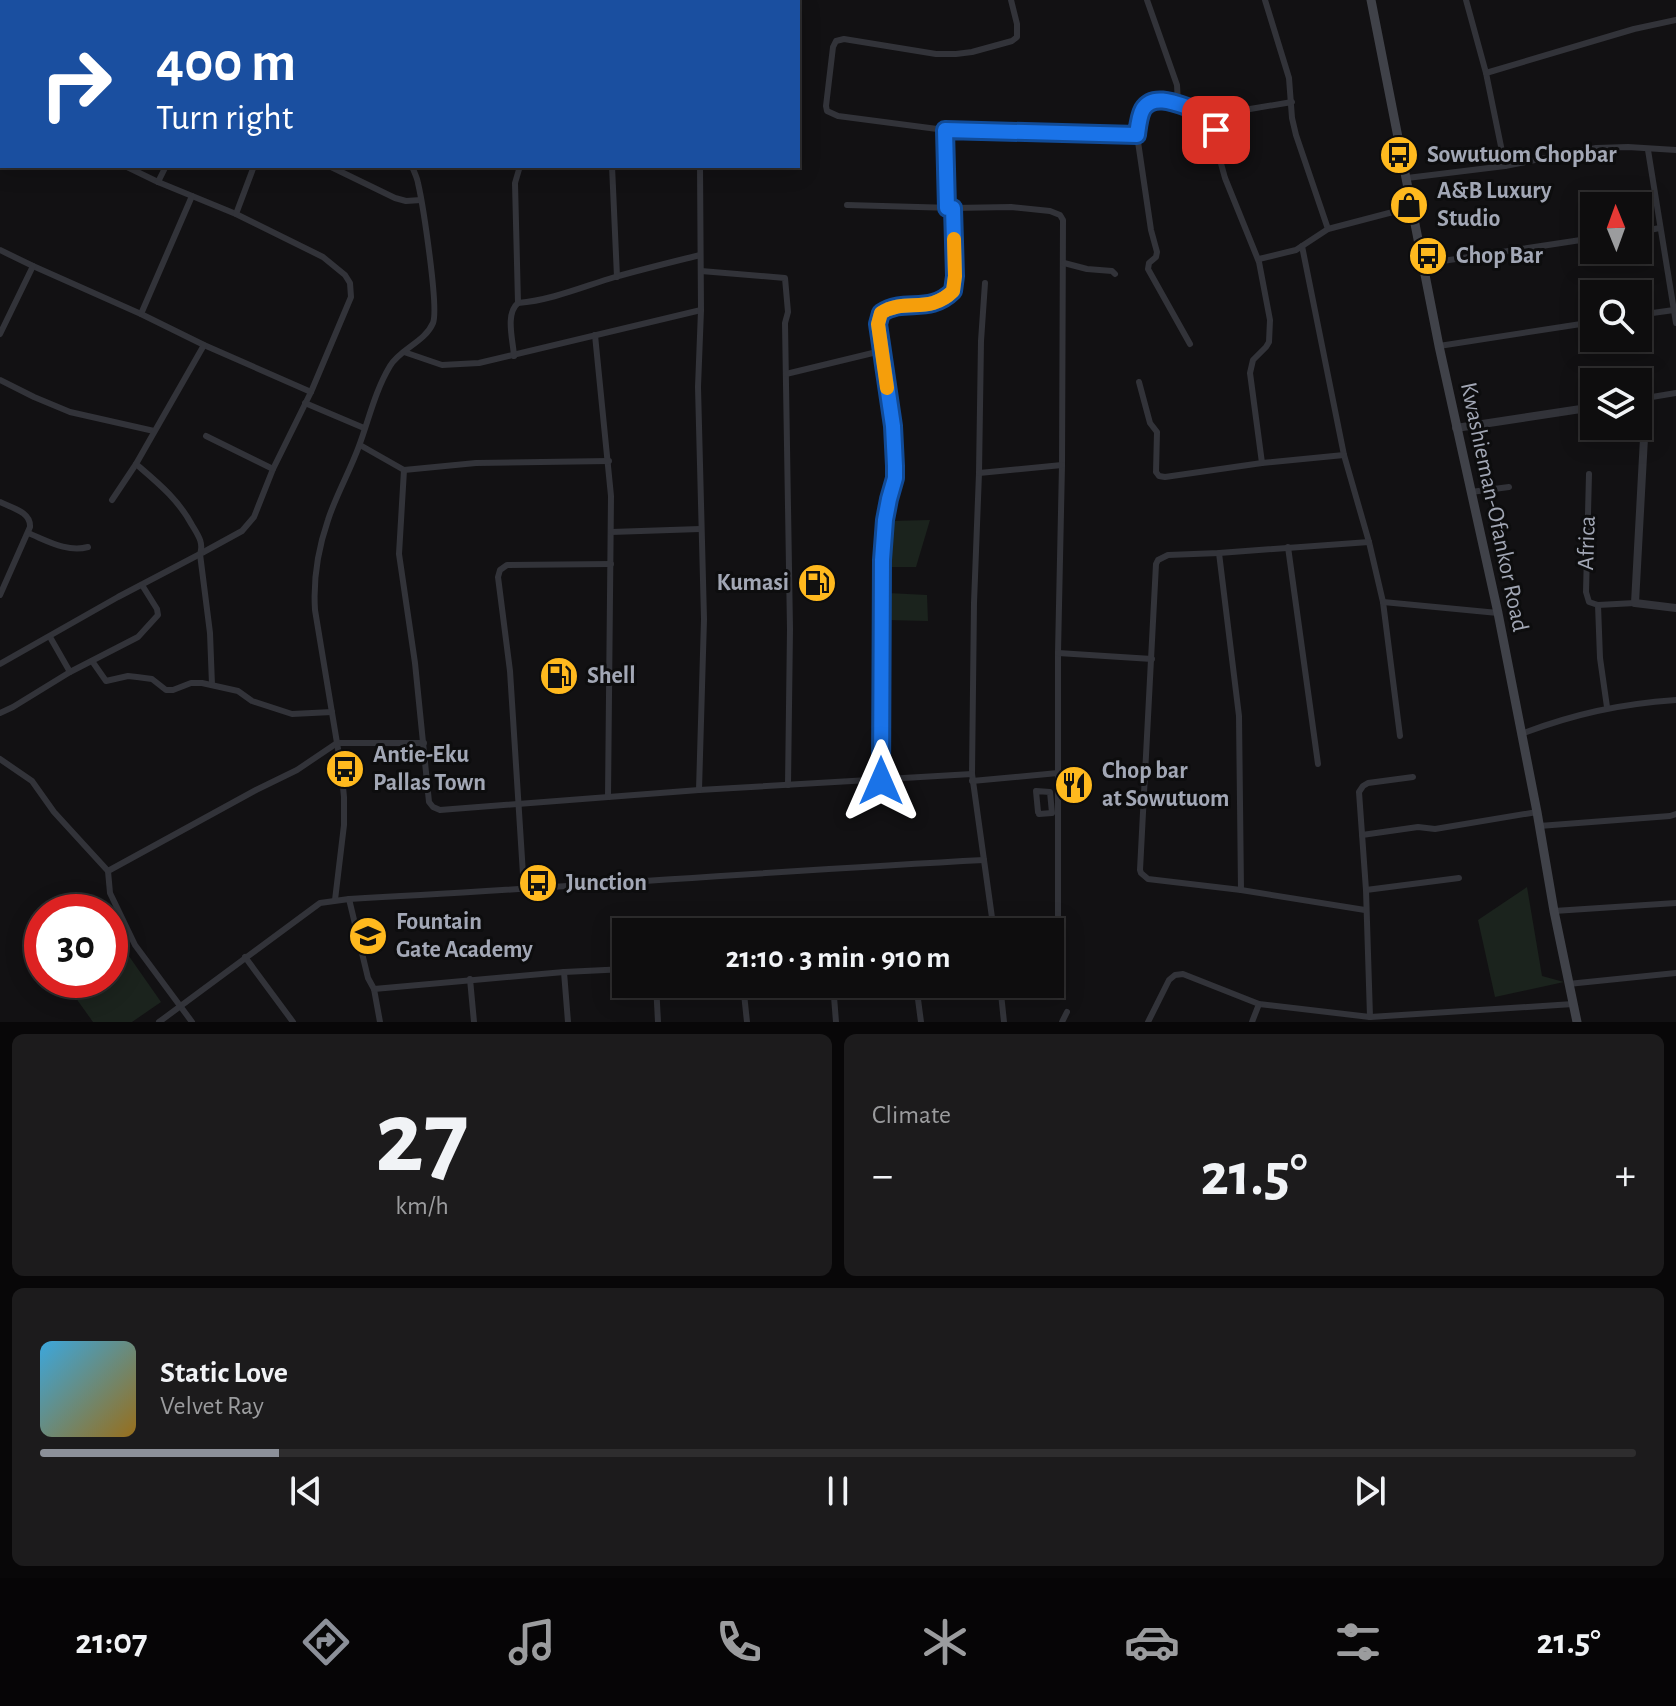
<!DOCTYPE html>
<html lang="en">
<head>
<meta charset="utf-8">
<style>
	:root { --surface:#0e0d0e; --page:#1c1b1c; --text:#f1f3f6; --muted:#9b9c9e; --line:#2e2d2e; --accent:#8c9099 }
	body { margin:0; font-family:"Alegreya Sans",sans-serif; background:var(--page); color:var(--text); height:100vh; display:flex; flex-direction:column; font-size:30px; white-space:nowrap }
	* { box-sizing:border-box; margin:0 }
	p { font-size:26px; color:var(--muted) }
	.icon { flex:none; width:44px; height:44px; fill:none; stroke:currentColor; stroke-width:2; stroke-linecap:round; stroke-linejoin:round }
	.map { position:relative; height:1022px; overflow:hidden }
	.drawer { display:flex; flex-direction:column; gap:12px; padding:12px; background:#080708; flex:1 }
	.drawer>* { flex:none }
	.hud { position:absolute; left:0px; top:0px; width:800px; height:168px; box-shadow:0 4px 20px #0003,0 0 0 2px var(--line); background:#1a4fa0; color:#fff; overflow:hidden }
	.needle { width:52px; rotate:359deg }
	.fabs { position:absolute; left:1580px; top:192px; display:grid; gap:16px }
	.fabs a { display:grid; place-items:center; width:72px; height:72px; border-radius:0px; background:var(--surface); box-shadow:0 4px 20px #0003,0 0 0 2px var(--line); font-size:40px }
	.speed { position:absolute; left:24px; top:894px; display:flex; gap:16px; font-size:40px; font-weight:700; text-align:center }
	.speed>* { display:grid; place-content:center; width:104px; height:104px; border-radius:50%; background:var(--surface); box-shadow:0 4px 20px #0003,0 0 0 2px var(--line); line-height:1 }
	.speed .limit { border:12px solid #d22; background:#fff; color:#111 }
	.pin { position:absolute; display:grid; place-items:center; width:68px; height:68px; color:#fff; margin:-34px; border-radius:16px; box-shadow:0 4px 12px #0006 }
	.me { position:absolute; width:88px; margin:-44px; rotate:0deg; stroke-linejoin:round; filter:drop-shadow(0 0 6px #0008) }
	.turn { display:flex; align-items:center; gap:28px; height:168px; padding:0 24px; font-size:36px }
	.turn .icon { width:104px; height:104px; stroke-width:2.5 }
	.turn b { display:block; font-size:56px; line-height:68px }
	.big { font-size:60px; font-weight:600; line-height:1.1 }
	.drawer .card { flex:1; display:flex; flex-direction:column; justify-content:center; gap:12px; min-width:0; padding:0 28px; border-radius:12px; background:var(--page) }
	.drawer .dial { align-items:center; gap:0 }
	.dial b { font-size:104px; line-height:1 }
	.song { display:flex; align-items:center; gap:24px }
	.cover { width:96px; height:96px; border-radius:12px; background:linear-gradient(135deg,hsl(200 70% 55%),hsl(40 70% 35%)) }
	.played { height:8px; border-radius:4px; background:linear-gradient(90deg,var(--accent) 15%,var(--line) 15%) }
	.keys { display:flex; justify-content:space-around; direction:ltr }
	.heat { display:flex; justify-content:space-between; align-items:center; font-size:44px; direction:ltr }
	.drawer .tiles { flex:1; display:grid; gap:12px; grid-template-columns:1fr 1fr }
	.card:last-child { grid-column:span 2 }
	.trip { position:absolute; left:612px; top:918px; width:452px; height:80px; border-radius:0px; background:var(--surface); box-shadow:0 4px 20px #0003,0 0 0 2px var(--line); font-weight:600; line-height:80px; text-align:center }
	.tab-bar { display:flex; height:128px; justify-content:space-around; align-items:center; background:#060506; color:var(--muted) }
	.tab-bar .icon { width:56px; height:56px }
	.tab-bar .active { color:var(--accent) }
	.tab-bar b { font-size:36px; color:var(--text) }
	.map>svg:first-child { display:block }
</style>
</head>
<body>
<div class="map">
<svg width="1676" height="1022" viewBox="0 0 1676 1022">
	<rect width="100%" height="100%" fill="#121113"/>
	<g fill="#1b231d">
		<polygon points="930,520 916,567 892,567 891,521"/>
		<polygon points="888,593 927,595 928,621 887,620"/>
		<polygon points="1527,887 1542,976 1564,982 1495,997 1478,920"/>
		<polygon points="110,929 161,1002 132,1022 93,1022 63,980 110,980"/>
	</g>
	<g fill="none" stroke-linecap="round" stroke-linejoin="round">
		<g stroke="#323339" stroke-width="6">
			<polyline points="33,0 38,2"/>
			<polyline points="236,0 236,2"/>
			<polyline points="312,0 313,2"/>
			<polyline points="439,0 439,2"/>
			<polyline points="1011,0 1017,24 1017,37 1012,41 972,52 956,54 936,54 844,39 836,41 833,47 826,106 827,111 838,116 945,130 1137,135"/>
			<polyline points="1147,0 1177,85 1178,103"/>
			<polyline points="1265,0 1289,78 1292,118 1296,135 1328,229"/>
			<polyline points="1466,0 1486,73 1505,166"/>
			<polyline points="125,2 126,0"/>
			<polyline points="545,2 545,0"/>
			<polyline points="604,2 604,0"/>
			<polyline points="707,2 707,0"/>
			<polyline points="1486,73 1634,29 1676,20"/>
			<polyline points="0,105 2,106"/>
			<polyline points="1213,112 1217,149 1225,178 1259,262 1270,320 1269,342 1266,347 1253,360 1250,373 1262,463"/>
			<polyline points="945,130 947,208"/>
			<polyline points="1648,150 1676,323"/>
			<polyline points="125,166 158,182"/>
			<polyline points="166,166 158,182 236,214 323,257 345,275 350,283 351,297 311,392 273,469 254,517 242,531 200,554 210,633 212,685"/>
			<polyline points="329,166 395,198 406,201 421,200"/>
			<polyline points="612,166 617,277"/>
			<polyline points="1407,178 1505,166 1596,148 1628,147 1676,150"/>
			<polyline points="847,205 953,208 1011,207 1050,211 1060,215 1063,220 1062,465 1058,653 1058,960"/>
			<polyline points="236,214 254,166"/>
			<polyline points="1638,232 1660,228"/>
			<polyline points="1302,246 1344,455 1369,542 1383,602 1400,736"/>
			<polyline points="0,250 33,266 141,314 204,345 311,392"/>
			<polyline points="1259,259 1296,250 1328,229 1412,207"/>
			<polyline points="1064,263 1087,269 1112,271 1115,274"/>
			<polyline points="1423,264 1594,238"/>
			<polyline points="701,271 785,278 788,312 785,323 790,629 788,785"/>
			<polyline points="985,283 981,341 979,473 974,603 972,774 994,932"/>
			<path d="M518 303C552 300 582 287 615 277 643 269 672 262 700 255"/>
			<polyline points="141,314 192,196"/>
			<polyline points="1638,315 1674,310"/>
			<polyline points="0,334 33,266"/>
			<polyline points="595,335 611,496 608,797"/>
			<polyline points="1190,344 1148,269 1149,263 1156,257 1157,252 1151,230 1137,135 1141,114 1145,106 1154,102 1166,101 1178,103 1199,111 1213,112 1250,109 1292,102"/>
			<polyline points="1439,346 1594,322"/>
			<polyline points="404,352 442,365 479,363 701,310"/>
			<path d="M514 356C513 340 505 314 518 303L515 183 520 166"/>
			<polyline points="786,374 881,351"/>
			<polyline points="0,380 34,397 70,412 154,431"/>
			<polyline points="1139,382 1150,423 1157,432 1156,472 1159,476 1165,477 1262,463 1344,455"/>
			<polyline points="1640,399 1676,393"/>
			<polyline points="305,403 364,428"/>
			<polyline points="206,436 273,469"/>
			<polyline points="360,445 404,470 476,463 609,461"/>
			<polyline points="404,470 399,554 415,663 429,802 433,807 440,810 699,790 972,774"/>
			<polyline points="979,473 1062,465"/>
			<polyline points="1589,474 1586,592 1589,602 1598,605"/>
			<polyline points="1471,492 1509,487"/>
			<polyline points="112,500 136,464"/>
			<path d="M0 502C12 508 31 512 30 527L0 595"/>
			<polyline points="611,532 700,529"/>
			<path d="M28 533C46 540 67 553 88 547"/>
			<polyline points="1288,547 1318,764"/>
			<polyline points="1219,553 1239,716 1241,890"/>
			<polyline points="1383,602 1498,613"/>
			<polyline points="1598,605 1600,658 1607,707"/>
			<polyline points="1598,605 1635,603"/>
			<polyline points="50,637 70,672"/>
			<polyline points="1058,653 1152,659"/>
			<polyline points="92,661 106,681 128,676 137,677 152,679 166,690 173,690 191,683 202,683 238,691 252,701 292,714 332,712"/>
			<path d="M0 664 118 597 200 554C204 543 198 535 192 525 178 499 158 483 136 464L204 345"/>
			<polyline points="0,713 13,707 70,672 138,637 158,615 157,609 142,585"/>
			<path d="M1521 734C1574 714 1619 704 1676 700"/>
			<polyline points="0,759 32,781 54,812 108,871 110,893 135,945 192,1022"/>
			<path d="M881 781 882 560 885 520 889 499 895 478 893 426 878 324 881 313C905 297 930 314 953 291L955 276 953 208"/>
			<polyline points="972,781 1058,773"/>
			<polyline points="699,790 704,619 698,387 701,310 700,166"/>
			<polyline points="1038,812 1036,791 1050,792 1052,813 1039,814"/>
			<polyline points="1539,826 1670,816 1676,814"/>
			<polyline points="1362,835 1418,827 1435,829 1537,812"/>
			<polyline points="108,871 256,790 297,770 337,743 424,743"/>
			<polyline points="524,890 510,671 498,577 500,570 507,565 611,564"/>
			<polyline points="1366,890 1459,878"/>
			<polyline points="349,899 368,978 374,989 380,1022"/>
			<path d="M335 900 344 825V797L341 767 315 610C313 579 318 549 328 520 336 495 350 471 359 446 369 419 375 391 390 366 400 349 425 342 433 323 439 308 423 205 418 183 417 177 414 172 412 166"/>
			<polyline points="1365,910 1241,890 1148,879 1141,873 1140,870 1156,564 1158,560 1168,555 1219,553 1369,542"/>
			<polyline points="1554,911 1676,903"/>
			<polyline points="245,957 293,1022"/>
			<polyline points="564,972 568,1022"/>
			<polyline points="470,979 474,1022"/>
			<polyline points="656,984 658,1022"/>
			<polyline points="743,984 747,1022"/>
			<polyline points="833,984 836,1022"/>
			<polyline points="916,984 921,1022"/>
			<polyline points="1000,984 1004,1022"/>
			<polyline points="1568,984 1676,973"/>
			<polyline points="374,989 564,972 626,969"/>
			<polyline points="1370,1017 1366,890 1359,792 1363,786 1368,783 1413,777"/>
			<path d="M159 1022 320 903 349 899C561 888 772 871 984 860"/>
			<polyline points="1062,1022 1067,1012"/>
			<polyline points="1148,1022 1169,980 1175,975 1183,974 1259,1004 1370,1017 1573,1004"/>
			<polyline points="1252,1022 1259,1004"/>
		</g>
		<g stroke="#323339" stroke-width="8">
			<polyline points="1638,400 1640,399 1643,416 1644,438 1635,603 1676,608"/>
			<polyline points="1456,428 1594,407"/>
		</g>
		<polyline stroke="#404249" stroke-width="9" points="1371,0 1439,346 1498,613 1537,812 1554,911 1577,1022"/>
	</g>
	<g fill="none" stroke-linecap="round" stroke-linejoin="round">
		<defs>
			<path id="route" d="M881 781 882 560 885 520 889 499 895 478V466L893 426 878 324 881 313C905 297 929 315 953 291L955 276 953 208H947L945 130 1137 135C1138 127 1139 116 1143 109 1155 90 1185 108 1200 111 1204 112 1209 112 1213 112L1216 130"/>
		</defs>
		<use href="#route" stroke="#114b97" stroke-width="20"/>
		<use href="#route" stroke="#1a73e8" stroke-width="14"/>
		<path stroke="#f59e0b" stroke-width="14" d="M887 388 878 324 881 313C905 297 929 315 953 291L955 276 954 239"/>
	</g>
	<defs>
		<symbol id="bus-disc" viewBox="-11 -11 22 22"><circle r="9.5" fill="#ffb91e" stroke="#0d0d0e"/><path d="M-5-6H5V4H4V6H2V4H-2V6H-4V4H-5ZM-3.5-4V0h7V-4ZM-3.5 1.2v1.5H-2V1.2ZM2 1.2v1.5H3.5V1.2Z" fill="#111"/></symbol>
		<symbol id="shop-disc" viewBox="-11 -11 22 22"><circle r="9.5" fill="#ffb91e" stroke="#0d0d0e"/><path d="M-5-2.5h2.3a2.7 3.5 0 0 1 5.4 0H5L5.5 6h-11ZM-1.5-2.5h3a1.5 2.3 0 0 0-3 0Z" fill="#111"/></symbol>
		<symbol id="fuel-disc" viewBox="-11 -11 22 22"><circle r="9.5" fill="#ffb91e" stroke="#0d0d0e"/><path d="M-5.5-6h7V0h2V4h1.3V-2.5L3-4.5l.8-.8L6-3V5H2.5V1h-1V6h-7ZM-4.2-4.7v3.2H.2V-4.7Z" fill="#111"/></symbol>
		<symbol id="restaurant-disc" viewBox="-11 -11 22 22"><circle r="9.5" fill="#ffb91e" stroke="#0d0d0e"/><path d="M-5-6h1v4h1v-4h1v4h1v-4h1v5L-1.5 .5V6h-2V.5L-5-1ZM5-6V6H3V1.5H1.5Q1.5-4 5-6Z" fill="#111"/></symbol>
		<symbol id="school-disc" viewBox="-11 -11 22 22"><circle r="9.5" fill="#ffb91e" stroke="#0d0d0e"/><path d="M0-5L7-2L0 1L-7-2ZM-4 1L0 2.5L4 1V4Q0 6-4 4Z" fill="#111"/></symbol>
	</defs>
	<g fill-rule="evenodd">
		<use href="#bus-disc" x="1377" y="133" width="44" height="44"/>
		<use href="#shop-disc" x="1387" y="183" width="44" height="44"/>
		<use href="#bus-disc" x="1406" y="234" width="44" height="44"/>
		<use href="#fuel-disc" x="795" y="561" width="44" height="44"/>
		<use href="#fuel-disc" x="537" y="654" width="44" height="44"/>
		<use href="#bus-disc" x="323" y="747" width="44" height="44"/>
		<use href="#restaurant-disc" x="1052" y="763" width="44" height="44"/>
		<use href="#bus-disc" x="516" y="861" width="44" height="44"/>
		<use href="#school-disc" x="346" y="914" width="44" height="44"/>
	</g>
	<g text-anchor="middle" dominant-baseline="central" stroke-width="6" stroke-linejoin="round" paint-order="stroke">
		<g font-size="24" font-weight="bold" fill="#a2a7b5" stroke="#0d0d0e" text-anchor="start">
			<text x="1427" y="155">Sowutuom Chopbar</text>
			<text x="1437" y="191">A&amp;B Luxury<tspan x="1437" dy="28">Studio</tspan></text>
			<text x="1456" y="256">Chop Bar</text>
			<text x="789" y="583" text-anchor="end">Kumasi</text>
			<text x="587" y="676">Shell</text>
			<text x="373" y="755">Antie-Eku<tspan x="373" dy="28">Pallas Town</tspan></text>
			<text x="1102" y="771">Chop bar<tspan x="1102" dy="28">at Sowutuom</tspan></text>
			<text x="566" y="883">Junction</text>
			<text x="396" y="922">Fountain<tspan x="396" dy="28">Gate Academy</tspan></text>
		</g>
		<g font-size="24" fill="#a2a7b5" stroke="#0d0d0e">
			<text transform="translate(1494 507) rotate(78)">Kwashieman-Ofankor Road</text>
			<text transform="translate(1587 543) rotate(-88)">Africa</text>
		</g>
	</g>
</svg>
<div class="fabs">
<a><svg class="needle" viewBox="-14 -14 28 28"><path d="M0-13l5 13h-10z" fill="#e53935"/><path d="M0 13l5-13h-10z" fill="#9b9c9e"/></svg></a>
<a><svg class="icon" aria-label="search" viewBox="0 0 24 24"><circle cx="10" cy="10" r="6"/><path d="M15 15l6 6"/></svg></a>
<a><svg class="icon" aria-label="layers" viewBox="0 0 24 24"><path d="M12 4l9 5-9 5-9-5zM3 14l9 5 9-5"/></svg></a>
</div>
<div class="speed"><div class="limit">30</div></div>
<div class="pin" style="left:1216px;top:130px;background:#d93025"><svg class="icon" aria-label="arrive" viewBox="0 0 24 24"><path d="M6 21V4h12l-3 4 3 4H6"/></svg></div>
<svg class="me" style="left:881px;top:781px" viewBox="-20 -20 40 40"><path d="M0-17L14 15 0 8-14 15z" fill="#1a73e8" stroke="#fff" stroke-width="4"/></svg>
<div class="trip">21:10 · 3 min · 910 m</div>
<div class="hud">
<div class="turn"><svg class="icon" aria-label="right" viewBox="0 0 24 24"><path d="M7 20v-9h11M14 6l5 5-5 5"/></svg><div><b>400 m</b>Turn right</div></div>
</div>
</div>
<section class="drawer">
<div class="tiles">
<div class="card dial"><b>27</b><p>km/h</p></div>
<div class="card"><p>Climate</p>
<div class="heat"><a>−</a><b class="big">21.5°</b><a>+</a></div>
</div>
<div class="card">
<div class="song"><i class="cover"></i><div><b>Static Love</b><p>Velvet Ray</p></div></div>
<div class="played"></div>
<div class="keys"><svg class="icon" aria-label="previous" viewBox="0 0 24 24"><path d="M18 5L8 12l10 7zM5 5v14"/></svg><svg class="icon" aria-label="pause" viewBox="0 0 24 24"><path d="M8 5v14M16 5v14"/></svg><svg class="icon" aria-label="next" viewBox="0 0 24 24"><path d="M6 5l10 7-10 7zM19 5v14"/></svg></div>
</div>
</div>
</section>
<nav class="tab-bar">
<b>21:07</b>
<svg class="icon active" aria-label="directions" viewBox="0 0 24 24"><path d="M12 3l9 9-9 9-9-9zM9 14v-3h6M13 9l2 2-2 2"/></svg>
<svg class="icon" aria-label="music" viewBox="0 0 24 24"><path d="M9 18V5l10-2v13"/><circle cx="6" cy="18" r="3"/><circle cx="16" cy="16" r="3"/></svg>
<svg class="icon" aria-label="phone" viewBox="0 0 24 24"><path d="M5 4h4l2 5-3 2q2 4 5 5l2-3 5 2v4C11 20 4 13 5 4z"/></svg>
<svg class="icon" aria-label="climate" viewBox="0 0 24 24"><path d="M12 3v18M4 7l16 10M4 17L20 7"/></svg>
<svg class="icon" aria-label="car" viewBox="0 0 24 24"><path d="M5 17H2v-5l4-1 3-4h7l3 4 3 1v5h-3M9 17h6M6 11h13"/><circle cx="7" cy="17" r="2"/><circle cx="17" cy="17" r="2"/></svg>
<svg class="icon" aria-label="filters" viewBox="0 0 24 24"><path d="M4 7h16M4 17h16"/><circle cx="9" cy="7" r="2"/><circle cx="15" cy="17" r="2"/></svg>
<b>21.5°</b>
</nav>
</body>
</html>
